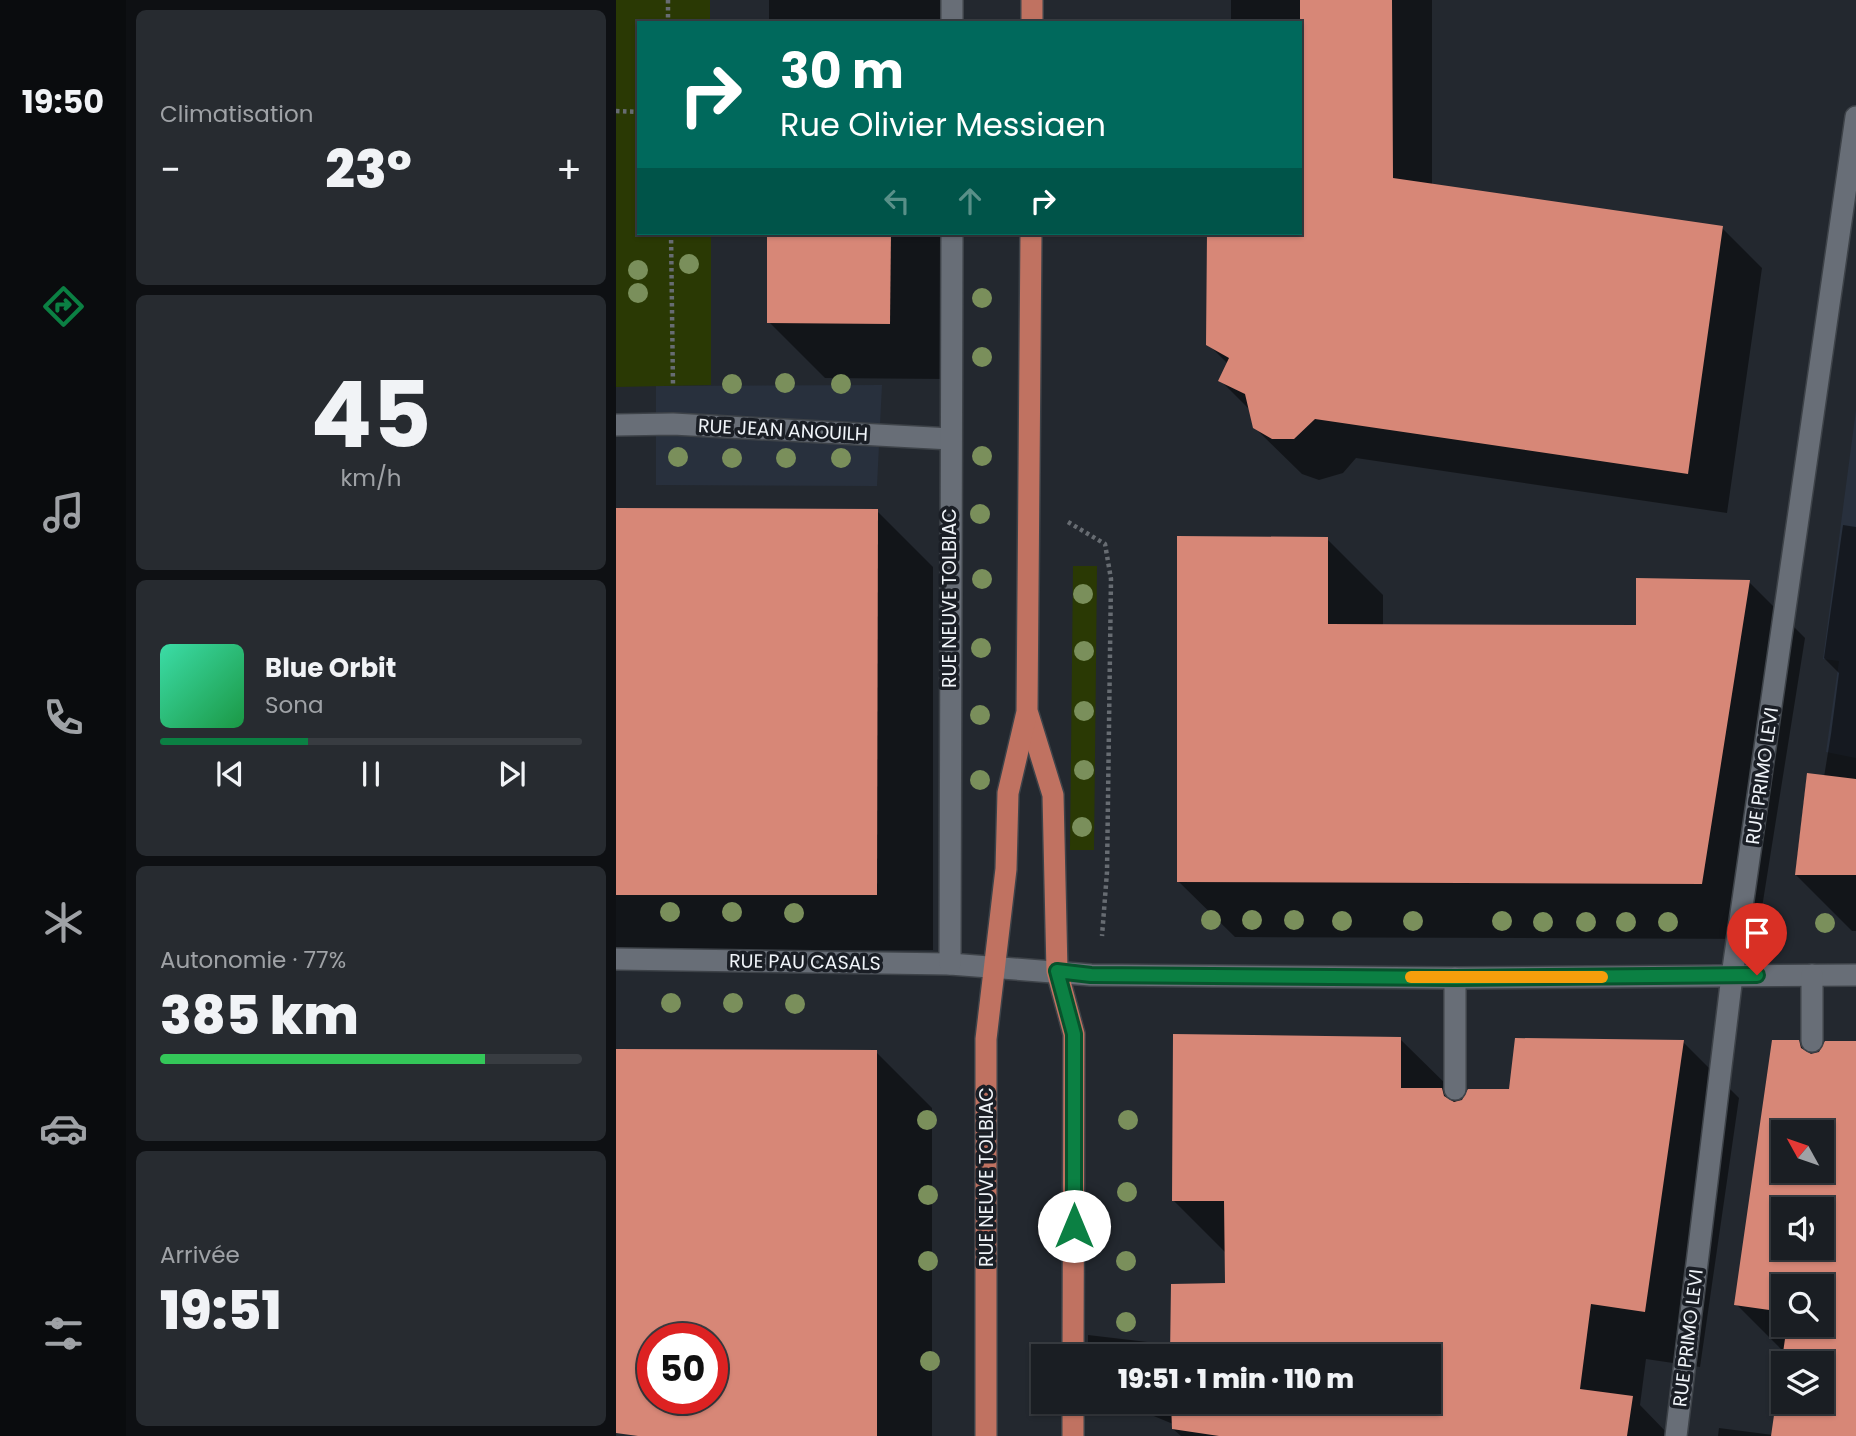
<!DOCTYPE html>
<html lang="fr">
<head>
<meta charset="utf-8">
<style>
	:root { --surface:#1a1e23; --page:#272b30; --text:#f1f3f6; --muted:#9fa2a6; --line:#383c41; --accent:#0b8043 }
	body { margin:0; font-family:Poppins,sans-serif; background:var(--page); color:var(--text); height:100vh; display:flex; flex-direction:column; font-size:26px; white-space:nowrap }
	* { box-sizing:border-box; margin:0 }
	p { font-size:23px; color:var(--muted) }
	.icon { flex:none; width:38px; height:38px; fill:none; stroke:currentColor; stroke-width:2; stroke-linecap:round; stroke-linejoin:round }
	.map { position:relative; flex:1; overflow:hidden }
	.details { display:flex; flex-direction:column; gap:10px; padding:10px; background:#0e1013; width:490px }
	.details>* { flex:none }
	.top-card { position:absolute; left:21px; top:21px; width:665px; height:214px; border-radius:0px; box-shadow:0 2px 5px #0004,0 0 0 2px var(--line); background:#00695c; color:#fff; overflow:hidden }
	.needle { width:46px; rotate:310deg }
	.controls { position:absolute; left:1155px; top:1120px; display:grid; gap:14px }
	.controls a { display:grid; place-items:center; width:63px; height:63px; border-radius:0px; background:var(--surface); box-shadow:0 2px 5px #0004,0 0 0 2px var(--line); font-size:35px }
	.speed { position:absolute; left:21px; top:1323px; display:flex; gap:14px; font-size:35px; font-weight:700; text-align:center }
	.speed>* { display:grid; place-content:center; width:91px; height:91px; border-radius:50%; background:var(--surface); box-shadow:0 2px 5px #0004,0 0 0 2px var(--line); line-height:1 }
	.speed .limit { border:10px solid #d22; background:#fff; color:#111 }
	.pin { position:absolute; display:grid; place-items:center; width:60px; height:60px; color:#fff; margin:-72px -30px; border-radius:50% 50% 50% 0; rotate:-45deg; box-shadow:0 0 7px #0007 }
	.pin .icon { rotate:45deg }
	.me { position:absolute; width:77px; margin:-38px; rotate:0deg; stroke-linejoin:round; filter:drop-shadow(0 0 5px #0008) }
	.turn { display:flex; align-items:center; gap:24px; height:147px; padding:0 28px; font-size:32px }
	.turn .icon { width:91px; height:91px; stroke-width:2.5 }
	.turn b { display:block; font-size:49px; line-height:60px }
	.lanes { display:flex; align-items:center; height:66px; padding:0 28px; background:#0003; justify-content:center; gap:35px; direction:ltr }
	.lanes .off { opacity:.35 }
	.big { font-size:52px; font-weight:800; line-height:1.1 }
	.details .card { flex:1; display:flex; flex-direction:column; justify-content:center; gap:10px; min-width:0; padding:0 24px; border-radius:10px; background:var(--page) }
	.details .dial { align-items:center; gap:0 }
	.dial b { font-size:91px; line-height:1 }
	.song { display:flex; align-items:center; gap:21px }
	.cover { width:84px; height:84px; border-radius:10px; background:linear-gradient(135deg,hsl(160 70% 55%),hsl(140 70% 35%)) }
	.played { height:7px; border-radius:4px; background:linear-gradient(90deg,var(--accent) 35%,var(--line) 35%) }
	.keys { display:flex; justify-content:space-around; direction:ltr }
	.heat { display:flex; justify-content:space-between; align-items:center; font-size:38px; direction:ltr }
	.charge { height:10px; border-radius:5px; background:linear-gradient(90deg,#34c759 77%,var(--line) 0) }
	.trip { position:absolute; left:415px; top:1344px; width:410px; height:70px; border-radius:0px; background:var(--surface); box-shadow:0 2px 5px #0004,0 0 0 2px var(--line); font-weight:800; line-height:70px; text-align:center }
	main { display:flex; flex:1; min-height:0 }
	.menu { display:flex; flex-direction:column; width:126px; justify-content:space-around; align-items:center; background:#0a0c0e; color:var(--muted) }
	.menu .icon { width:49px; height:49px }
	.menu .on { color:var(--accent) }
	.menu b { font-size:32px; color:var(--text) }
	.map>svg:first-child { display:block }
</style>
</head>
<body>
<main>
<nav class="menu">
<b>19:50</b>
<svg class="icon on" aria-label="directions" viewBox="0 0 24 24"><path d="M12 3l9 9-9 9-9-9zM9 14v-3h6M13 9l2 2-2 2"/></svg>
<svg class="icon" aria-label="music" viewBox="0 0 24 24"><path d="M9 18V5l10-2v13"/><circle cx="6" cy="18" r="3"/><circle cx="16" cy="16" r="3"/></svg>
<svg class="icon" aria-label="phone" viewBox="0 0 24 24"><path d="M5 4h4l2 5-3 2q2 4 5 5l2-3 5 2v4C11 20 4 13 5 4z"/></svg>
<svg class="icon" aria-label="climate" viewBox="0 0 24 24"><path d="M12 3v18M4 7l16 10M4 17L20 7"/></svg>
<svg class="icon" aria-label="car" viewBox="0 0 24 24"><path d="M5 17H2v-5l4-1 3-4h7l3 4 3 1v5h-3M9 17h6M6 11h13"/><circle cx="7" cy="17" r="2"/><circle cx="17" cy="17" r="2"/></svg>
<svg class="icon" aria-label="filters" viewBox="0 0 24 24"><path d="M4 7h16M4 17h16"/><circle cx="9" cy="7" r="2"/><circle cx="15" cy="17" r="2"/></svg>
</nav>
<section class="details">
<div class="card"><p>Climatisation</p>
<div class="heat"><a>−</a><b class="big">23°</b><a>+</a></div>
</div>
<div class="card dial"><b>45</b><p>km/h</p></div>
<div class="card">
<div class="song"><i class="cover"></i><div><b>Blue Orbit</b><p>Sona</p></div></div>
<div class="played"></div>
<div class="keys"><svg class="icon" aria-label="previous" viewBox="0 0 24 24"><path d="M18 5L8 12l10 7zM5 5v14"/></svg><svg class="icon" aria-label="pause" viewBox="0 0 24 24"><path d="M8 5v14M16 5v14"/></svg><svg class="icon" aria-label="next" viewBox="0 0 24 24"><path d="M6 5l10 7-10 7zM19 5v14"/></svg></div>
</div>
<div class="card"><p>Autonomie · 77%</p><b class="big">385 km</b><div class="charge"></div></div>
<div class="card"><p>Arrivée</p><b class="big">19:51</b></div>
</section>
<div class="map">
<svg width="1240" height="1436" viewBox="0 0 1240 1436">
	<rect width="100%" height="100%" fill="#23282f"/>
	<g fill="#28303d">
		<polygon points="266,385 261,486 40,485 40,386"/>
		<polygon points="1240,410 1240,758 1210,752 1223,661 1207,659"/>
	</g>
	<g fill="#2a3904">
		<polygon points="0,0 94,0 94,23 23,23 23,233 95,233 95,385 0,387"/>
		<polygon points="457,566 481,566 478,850 454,850"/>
	</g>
	<g fill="#0007" fill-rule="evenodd">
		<polygon points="153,0 331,0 330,23 153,23"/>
		<polygon points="615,0 816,0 816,185 1106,228 1146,268 1111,513 740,458 727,473 703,480 686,474 638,427 634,410 604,380 612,364 592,344 593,233 684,233 684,23 615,23"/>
		<polygon points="153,233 330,233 329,379 209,378 153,322"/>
		<polygon points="0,510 261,511 317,567 317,950 0,950"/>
		<polygon points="1227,525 1240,527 1240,931 1236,931 1180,875 1208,777 1215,734 1223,673 1208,658"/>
		<polygon points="711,539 767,595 767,626 1022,627 1133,582 1189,638 1141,939 619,937 563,882"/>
		<polygon points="784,1039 840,1094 840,1103 1067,1042 1123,1098 1084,1367 1030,1359 1024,1405 1054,1436 565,1436 557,1429 557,1424 528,1412 517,1402 812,1402 812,1356 472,1356 472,1335 557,1345 611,1284 610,1253 557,1200"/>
		<path d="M1182 1042 1196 1056 1204 1053 1210 1043H1240V1436H1102L1103 1428 1157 1435 1167 1364V1402H1206V1363H1167L1169 1353 1120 1304ZM1167 1132H1206V1171H1167ZM1167 1209H1206V1248H1167ZM1167 1286H1206V1325H1167Z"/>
		<path d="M0 1051 260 1052 316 1108V1436H37L0 1431ZM37 1339H96V1398H37Z"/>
	</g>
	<g fill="#d78777" fill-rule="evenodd">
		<polygon points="684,0 776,0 777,178 1107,226 1072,474 699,419 678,439 656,439 637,428 629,394 602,381 613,358 590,345 591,233 684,233"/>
		<polygon points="151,233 275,233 274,324 151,323"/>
		<polygon points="0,508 262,509 261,895 0,895"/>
		<polygon points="561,536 712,537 712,624 1020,625 1020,578 1134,580 1086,884 561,882"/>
		<polygon points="1191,773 1240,779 1240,875 1179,875"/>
		<polygon points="557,1034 785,1037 785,1088 826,1088 828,1096 838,1102 846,1100 852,1089 893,1089 899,1038 1068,1040 1029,1312 975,1304 964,1389 1017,1396 1011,1436 603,1436 556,1429 555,1402 812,1402 812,1356 554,1356 555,1284 609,1283 608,1201 556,1201"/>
		<path d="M1156 1040H1183L1185 1048 1195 1054 1203 1052 1209 1041H1240V1436H1155L1171 1325H1206V1286H1167V1312L1118 1305ZM1167 1132H1206V1171H1167ZM1167 1209H1206V1248H1167ZM1167 1363H1206V1402H1167Z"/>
		<path d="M0 1049 261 1050V1436H22L0 1433ZM37 1339H96V1398H37Z"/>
	</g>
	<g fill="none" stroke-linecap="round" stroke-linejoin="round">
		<defs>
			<g id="minor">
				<polyline points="336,23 336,0"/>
				<polyline points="0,425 57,424 335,439"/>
				<polyline points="0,959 334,964 475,975 839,978 1240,975"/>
				<polyline points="334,964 336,233"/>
				<polyline points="1196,975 1196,1041"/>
				<polyline points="839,1089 839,978"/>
				<polyline points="1060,1436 1116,976 1240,117"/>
			</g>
			<g id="major">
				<polyline points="416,23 416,0"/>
				<polyline points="412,714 437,795 441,971 458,1034 457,1356"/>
				<polyline points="370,1436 370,1039 390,869 392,793 411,712 415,233"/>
				<polyline points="457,1436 457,1402"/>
			</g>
		</defs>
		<use href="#minor" stroke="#3e4349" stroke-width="24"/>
		<use href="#major" stroke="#3e4349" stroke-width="24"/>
		<g stroke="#676c72" stroke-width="4.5" stroke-dasharray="3.5 3.5" stroke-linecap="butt">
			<polyline points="52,0 52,23"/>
			<polyline points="0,111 23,112"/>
			<polyline points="55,233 57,386"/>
			<polyline points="452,522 489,544 495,579 491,872 486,936"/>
		</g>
		<use href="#minor" stroke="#686e77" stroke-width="21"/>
		<use href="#major" stroke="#c07261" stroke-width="21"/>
	</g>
	<g fill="#7a8f5b">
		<circle cx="73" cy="264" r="10"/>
		<circle cx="22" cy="270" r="10"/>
		<circle cx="22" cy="293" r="10"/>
		<circle cx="366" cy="298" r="10"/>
		<circle cx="366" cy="357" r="10"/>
		<circle cx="169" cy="383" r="10"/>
		<circle cx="116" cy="384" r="10"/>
		<circle cx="225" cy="384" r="10"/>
		<circle cx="366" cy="456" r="10"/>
		<circle cx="62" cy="457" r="10"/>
		<circle cx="116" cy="458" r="10"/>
		<circle cx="170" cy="458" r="10"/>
		<circle cx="225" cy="458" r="10"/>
		<circle cx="364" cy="514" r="10"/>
		<circle cx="366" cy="579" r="10"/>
		<circle cx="467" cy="594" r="10"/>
		<circle cx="365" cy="648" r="10"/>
		<circle cx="468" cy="651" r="10"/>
		<circle cx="468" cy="711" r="10"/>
		<circle cx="364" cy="715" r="10"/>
		<circle cx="468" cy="770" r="10"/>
		<circle cx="364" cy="780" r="10"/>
		<circle cx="466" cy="827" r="10"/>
		<circle cx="54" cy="912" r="10"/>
		<circle cx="116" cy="912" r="10"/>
		<circle cx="178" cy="913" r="10"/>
		<circle cx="595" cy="920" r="10"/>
		<circle cx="636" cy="920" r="10"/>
		<circle cx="678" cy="920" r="10"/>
		<circle cx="726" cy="921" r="10"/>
		<circle cx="797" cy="921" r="10"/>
		<circle cx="886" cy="921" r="10"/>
		<circle cx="927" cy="922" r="10"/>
		<circle cx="970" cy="922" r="10"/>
		<circle cx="1010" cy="922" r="10"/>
		<circle cx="1052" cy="922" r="10"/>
		<circle cx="1209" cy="923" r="10"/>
		<circle cx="55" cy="1003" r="10"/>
		<circle cx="117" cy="1003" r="10"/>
		<circle cx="179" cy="1004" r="10"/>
		<circle cx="311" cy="1120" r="10"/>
		<circle cx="512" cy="1120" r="10"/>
		<circle cx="511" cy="1192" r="10"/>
		<circle cx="312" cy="1195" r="10"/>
		<circle cx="312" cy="1261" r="10"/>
		<circle cx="510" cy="1261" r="10"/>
		<circle cx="510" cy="1322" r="10"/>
		<circle cx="314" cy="1361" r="10"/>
	</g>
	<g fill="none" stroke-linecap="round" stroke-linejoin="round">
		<defs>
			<polyline id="route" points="458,1226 458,1034 441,971 475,975 839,978 1141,975"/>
		</defs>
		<use href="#route" stroke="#07532c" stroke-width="18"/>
		<use href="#route" stroke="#0b8043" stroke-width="12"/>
		<polyline stroke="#f59e0b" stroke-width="12" points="795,977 986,977"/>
	</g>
	<g text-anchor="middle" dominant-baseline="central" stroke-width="7" stroke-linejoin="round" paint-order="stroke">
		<g font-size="19" fill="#f0f4f9" stroke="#1a1e25">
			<text transform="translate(167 430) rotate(3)">RUE JEAN ANOUILH</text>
			<text transform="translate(333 598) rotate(-90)">RUE NEUVE TOLBIAC</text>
			<text transform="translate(1146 776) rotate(-82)">RUE PRIMO LEVI</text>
			<text transform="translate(189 962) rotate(1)">RUE PAU CASALS</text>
			<text transform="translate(370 1177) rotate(-90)">RUE NEUVE TOLBIAC</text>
			<text transform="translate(1072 1338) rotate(-83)">RUE PRIMO LEVI</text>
		</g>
	</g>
</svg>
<div class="controls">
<a><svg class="needle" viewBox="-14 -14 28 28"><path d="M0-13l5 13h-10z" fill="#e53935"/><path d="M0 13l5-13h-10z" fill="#9fa2a6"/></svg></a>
<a><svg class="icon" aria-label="sound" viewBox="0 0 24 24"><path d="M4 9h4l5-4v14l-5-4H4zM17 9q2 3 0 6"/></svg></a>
<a><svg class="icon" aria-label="search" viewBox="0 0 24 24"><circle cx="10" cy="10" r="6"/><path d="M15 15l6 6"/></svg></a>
<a><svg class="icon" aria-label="layers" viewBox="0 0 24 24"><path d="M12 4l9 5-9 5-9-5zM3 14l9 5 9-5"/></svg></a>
</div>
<div class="speed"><div class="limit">50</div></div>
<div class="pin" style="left:1141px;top:975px;background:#d93025"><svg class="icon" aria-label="arrive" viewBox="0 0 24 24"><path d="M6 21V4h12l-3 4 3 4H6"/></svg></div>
<svg class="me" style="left:458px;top:1226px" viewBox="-20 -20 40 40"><circle r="19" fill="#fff"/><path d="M0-13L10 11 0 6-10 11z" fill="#0b8043"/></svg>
<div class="trip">19:51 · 1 min · 110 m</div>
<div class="top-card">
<div class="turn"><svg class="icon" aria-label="right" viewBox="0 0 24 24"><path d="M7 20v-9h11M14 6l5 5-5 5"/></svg><div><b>30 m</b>Rue Olivier Messiaen</div></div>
<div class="lanes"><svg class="icon off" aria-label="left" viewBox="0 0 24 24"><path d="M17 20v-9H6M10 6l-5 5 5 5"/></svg><svg class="icon off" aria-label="ahead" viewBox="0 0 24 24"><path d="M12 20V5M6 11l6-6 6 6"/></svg><svg class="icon" aria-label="right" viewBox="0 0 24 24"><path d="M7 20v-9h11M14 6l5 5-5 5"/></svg></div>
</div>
</div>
</main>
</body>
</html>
